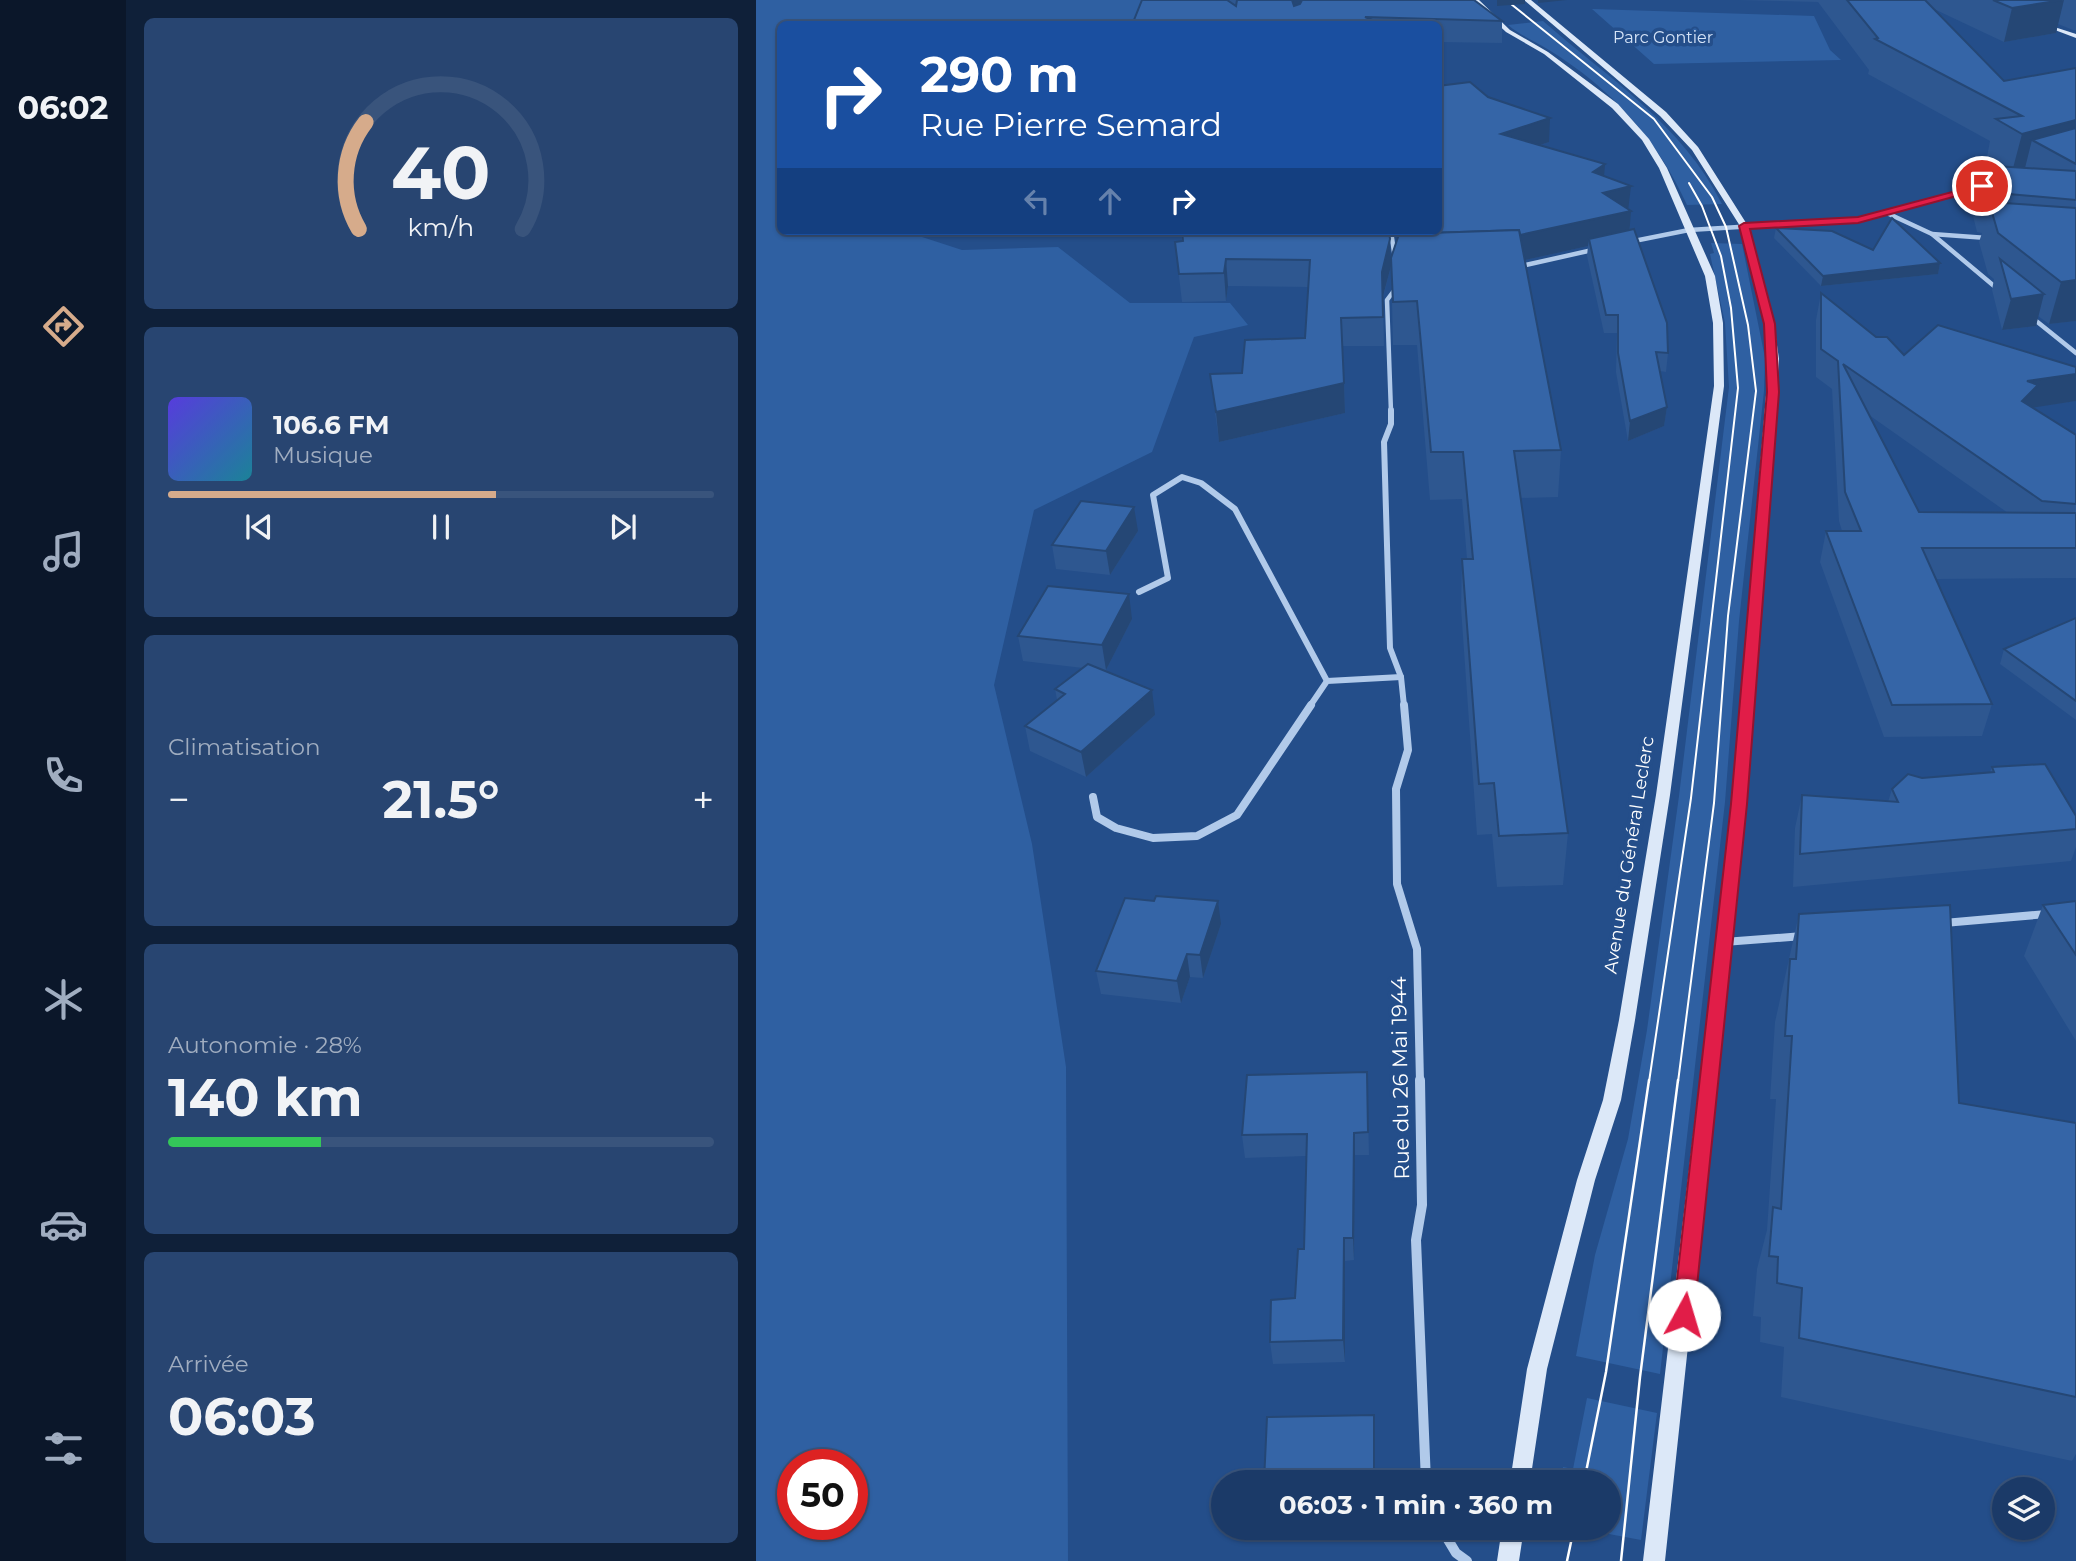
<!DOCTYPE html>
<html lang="fr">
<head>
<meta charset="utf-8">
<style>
	:root { --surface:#1b3a68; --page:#284571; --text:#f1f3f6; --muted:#a0adc0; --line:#39547c; --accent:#d6ab8b }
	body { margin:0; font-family:Montserrat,sans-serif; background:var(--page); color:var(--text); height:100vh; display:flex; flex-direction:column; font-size:26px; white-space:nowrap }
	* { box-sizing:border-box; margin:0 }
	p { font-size:23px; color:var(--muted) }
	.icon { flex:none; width:38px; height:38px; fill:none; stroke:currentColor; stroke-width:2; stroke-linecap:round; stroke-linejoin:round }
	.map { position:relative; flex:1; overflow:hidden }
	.panel { display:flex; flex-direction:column; gap:18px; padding:18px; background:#0f2039; width:630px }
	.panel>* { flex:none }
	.hud { position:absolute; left:21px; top:21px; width:665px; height:214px; border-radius:10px; box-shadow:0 2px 5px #0004,0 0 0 2px var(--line); background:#1a4fa0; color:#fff; overflow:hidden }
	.tools { position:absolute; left:1236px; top:1477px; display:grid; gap:14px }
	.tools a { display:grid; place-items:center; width:63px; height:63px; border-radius:50%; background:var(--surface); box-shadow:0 2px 5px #0004,0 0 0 2px var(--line); font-size:35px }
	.speed { position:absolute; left:21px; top:1449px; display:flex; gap:14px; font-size:35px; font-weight:700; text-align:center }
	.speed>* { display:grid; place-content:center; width:91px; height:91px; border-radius:50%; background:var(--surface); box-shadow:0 2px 5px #0004,0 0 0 2px var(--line); line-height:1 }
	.speed .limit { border:10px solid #d22; background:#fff; color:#111 }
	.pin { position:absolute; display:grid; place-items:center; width:60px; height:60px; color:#fff; margin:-30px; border:4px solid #fff; border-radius:50%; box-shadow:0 2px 7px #0007 }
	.me { position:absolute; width:77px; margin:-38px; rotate:6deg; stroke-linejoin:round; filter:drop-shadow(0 0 5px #0008) }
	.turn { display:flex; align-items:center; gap:24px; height:147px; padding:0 28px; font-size:32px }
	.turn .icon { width:91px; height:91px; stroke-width:2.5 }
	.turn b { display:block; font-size:49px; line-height:60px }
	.lanes { display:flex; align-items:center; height:66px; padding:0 28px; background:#0003; justify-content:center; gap:35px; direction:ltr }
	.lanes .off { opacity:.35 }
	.big { font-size:52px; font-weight:700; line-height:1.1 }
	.panel .card { flex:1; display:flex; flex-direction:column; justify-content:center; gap:10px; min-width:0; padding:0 24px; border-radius:10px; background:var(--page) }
	.panel .dial { align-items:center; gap:0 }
	.dial svg { height:182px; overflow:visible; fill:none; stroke:var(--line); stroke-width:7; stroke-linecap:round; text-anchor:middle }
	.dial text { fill:var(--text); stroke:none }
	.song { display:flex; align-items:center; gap:21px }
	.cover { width:84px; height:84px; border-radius:10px; background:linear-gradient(135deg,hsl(250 70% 55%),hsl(190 70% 35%)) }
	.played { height:7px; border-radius:4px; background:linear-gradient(90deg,var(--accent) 60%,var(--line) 60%) }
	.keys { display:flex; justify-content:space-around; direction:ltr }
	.heat { display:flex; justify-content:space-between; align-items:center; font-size:38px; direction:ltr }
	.charge { height:10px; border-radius:5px; background:linear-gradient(90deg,#34c759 28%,var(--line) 0) }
	.trip { position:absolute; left:455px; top:1470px; width:410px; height:70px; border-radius:35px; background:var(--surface); box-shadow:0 2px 5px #0004,0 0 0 2px var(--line); font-weight:700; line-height:70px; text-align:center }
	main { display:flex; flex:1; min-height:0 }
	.dock { display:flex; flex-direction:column; width:126px; justify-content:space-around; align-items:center; background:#0b172a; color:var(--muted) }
	.dock .icon { width:49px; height:49px }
	.dock .selected { color:var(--accent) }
	.dock b { font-size:32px; color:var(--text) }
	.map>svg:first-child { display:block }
</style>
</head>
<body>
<main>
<nav class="dock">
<b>06:02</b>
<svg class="icon selected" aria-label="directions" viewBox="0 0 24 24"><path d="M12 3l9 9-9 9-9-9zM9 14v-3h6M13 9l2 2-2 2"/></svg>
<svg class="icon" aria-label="music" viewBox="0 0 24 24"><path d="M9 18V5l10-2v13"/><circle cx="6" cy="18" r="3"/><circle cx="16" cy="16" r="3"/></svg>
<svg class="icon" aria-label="phone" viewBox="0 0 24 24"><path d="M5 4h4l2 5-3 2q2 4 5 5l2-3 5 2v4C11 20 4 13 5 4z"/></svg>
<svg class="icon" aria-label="climate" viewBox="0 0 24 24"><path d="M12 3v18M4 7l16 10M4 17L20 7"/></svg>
<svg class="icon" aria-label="car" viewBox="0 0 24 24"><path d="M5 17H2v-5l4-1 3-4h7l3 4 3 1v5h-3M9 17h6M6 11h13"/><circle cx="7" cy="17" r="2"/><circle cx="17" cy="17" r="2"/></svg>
<svg class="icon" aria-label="filters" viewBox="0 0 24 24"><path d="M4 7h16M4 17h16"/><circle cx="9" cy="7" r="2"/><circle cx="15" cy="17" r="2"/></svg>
</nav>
<section class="panel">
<div class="card dial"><svg viewBox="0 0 100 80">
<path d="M14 69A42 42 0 1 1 86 69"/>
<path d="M14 69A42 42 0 0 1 17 22" stroke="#d6ab8b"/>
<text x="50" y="56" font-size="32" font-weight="700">40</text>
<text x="50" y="72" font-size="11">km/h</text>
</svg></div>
<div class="card">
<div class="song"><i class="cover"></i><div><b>106.6 FM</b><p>Musique</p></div></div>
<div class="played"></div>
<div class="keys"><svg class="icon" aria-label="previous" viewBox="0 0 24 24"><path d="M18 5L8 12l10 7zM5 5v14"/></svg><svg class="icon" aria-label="pause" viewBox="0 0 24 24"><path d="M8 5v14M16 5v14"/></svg><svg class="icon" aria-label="next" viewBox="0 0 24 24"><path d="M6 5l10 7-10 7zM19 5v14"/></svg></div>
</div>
<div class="card"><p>Climatisation</p>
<div class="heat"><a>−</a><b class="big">21.5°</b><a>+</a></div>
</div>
<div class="card"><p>Autonomie · 28%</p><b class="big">140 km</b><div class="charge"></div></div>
<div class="card"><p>Arrivée</p><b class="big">06:03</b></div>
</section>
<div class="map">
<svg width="1320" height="1561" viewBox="0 0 1320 1561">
	<rect width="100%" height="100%" fill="#244e8a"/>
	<g fill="#2f60a2" fill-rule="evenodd">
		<path d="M0 0H410L406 24H24V231H165L163 236 206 250 302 247 374 303H474L492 325 438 337 396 452 278 510 238 685 276 844 310 1067 312 1561H0ZM37 1465H96V1524H37Z"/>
		<polygon points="836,9 1058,16 1074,50 1085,60 898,64"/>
		<path d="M787 21C852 78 926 124 966 204L931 205C902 140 855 88 793 50 779 41 765 36 752 25Z"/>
		<polygon points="955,243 986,244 1009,358 1008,391 983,621 969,802 904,1374 820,1356 839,1255 872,1139 891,1030 923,796 973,387 969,323 954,254 958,253"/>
		<polygon points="831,1398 901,1413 885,1540 821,1528 852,1528 852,1482 805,1482 807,1467 817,1469"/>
	</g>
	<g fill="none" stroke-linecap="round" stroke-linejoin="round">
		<g stroke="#b1caea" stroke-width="4.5">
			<polyline points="1133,214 1176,234 1244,291"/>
			<polyline points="635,231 639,259"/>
			<polyline points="1176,234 1231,238"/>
			<polyline points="873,242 933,230 1102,220 1226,186"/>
			<polyline points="761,267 841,249"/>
			<polyline points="1274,316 1320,353"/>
			<polyline points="635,412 631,300 640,288"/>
		</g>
		<g stroke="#b1caea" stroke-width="6">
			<polyline points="635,410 635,424 628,442 634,648 645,677 648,706"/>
			<polyline points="383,592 412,578 397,495 426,477 445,483 479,509 571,681"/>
			<polyline points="554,706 571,681 645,677"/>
		</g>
		<g stroke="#b1caea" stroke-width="8">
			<polyline points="648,705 652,750 640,789 641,884 661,949 664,1082"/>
			<polyline points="337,797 341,817 360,828 397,838 441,836 481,815 555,705"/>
			<polyline points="1188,923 1291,914"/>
			<polyline points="968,942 1047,936"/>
		</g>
		<g stroke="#b1caea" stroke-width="10">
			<polyline points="664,1080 666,1205 660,1240 670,1482"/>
			<polyline points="685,1528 700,1553 711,1561"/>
		</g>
		<g fill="#dce8f8" fill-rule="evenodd">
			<polygon points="716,0 723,0 754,30 792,52 862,104 893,139 911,168 959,276 967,323 968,386 914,795 879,1020 865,1100 839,1180 791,1369 774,1482 754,1482 771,1369 821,1180 847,1100 863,1020 900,795 958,386 957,323 949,276 903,168 886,140 856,108 788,54 750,32"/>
			<polygon points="768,0 775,0 910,112 942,147 992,226 1018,324 1023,359 990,804 909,1561 887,1561 976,804 1013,359 1008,324 984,226 936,150 904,116"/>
			<polygon points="1283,22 1320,34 1320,38 1283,24"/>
			<polygon points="746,1528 768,1528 763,1561 741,1561"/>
		</g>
		<g stroke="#fff" stroke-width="2">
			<polyline points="750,0 898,119 956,197 970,227 992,325 1000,391 972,616 958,803 922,1082"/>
			<polyline points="893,1082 935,798 982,388 975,308 965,256 946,206 933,183"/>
		</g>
		<g stroke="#fff" stroke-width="2.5">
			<polyline points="828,1482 850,1372 893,1080"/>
			<polyline points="811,1561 818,1528"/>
			<polyline points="865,1561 884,1377 922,1080"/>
		</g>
	</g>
	<g fill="#2e5790" fill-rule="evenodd">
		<polygon points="386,0 718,0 746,21 746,43 682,42 682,24 378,24 378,20"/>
		<polygon points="981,0 1320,0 1320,30 1317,30 1302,24 1300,33 1248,42 1178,9 1248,81 1320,68 1320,321 1293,324 1282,316 1280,326 1246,330 1236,290 1238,279 1232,274 1223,242 1226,233 1221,232 1214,204 1223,165 1247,167 1231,157 1234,141 1112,74 1113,70 1062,2"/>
		<polygon points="732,97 793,142 784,145 848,176 873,209 874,230 912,353 910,372 904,371 911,407 908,426 872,441 860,372 861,333 848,333 831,256 832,246 769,260 805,450 802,497 764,498 812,833 807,885 741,887 736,834 721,835 705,608 706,559 711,559 706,499 674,500 661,345 637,345 635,258 641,241 640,231 682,231"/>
		<polygon points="1020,228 1117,250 1184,263 1182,274 1065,286 1018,238"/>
		<polygon points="424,231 633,231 635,266 627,298 628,346 587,346 589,413 463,442 454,374 486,373 549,338 552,287 472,286 470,301 426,302 419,242 426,241"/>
		<path d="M1065 293 1120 337 1148 355 1320 367V401L1277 407 1320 435V578L1180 579 1236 704 1226 736 1128 737 1064 562 1070 531H1086L1083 521 1076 389 1060 377V320ZM1113 415 1252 513 1163 512Z"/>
		<polygon points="382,531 354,575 300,569 296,545"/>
		<polygon points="1320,618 1320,720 1244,664 1248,649"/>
		<polygon points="376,619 350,670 399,715 330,777 274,751 269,726 301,700 299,689 327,668 267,661 262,636"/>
		<polygon points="1236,767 1320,816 1320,847 1315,861 1037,887 1039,828 1046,795 1132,802 1136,789 1166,778 1234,772"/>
		<polygon points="1320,901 1320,1041 1268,956 1287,905"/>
		<polygon points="1043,914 1203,1103 1320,1127 1320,1454 1316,1461 1025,1397 1028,1347 1004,1342 1005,1317 997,1316 1001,1269 1011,1230 1020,1099 1014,1099 1019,1022"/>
		<polygon points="465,924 447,978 434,977 425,1003 345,994 340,971"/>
		<polygon points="611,1072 613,1155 599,1155 598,1260 589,1261 589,1362 517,1364 514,1342 539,1298 548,1249 550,1156 489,1158 486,1135"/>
	</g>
	<g fill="#254775">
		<polygon points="536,0 550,0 537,22"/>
		<polygon points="741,0 769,0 769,4 741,6"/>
		<polygon points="782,0 811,0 782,3"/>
		<polygon points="1308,0 1300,33 1248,42 1256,8"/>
		<polygon points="794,118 793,142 744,158 745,134"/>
		<polygon points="1320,120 1320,151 1276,140 1269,168 1256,172 1266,134"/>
		<polygon points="849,164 847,190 837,172"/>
		<polygon points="875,186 872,211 875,211 873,237 833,239 832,246 756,263 758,236 847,193"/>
		<polygon points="634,239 635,266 626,300 626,272"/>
		<polygon points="470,259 472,286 470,301 468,273"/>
		<polygon points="1184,263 1182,274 1065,286 1067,276"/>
		<polygon points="1320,280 1320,321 1293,324 1305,282"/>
		<polygon points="1288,294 1280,326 1246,330 1255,299"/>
		<polygon points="1320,374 1320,401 1275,408 1258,429 1271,381"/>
		<polygon points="588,383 589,413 463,442 460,412"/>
		<polygon points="911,407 908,426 872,441 874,421"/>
		<polygon points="378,507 382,531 354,575 350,551"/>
		<polygon points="373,594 376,619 350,670 346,645"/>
		<polygon points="396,690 399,715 330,777 325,752"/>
		<polygon points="462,901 465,924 447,978 444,955"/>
		<polygon points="431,954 434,977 425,1003 421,981"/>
		<polygon points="598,1133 599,1155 598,1260 597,1238"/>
		<polygon points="588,1238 589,1261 589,1362 587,1340"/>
	</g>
	<g fill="#3565a7" stroke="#254775" stroke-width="2">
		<polygon points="386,0 471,0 480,6 481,0 536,0 538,6 544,4 546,0 718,0 746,21 609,17 626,24 380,24 378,20"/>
		<polygon points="1091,0 1169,0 1248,81 1320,68 1320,120 1266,134 1240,119 1266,116 1119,39 1122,38"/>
		<polygon points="1237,0 1306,0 1256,8"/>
		<polygon points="714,82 732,97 794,118 745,134 849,164 837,172 875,186 847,193 875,211 764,235 763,230 643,234 643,231 682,231 682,86"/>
		<polygon points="1320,128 1320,164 1276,140"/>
		<polygon points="1223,165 1320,171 1320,200 1230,192"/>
		<polygon points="1233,202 1320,208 1320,280 1305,282 1242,233"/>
		<polygon points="1136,218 1184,263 1067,276 1020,228 1076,231 1117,250"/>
		<polygon points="878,229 911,323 912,353 900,352 911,407 874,421 862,353 862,315 850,315 833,239"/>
		<polygon points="763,230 805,450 758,451 812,833 743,836 738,783 723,784 706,559 717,559 707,452 675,452 661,301 637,302 635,258 643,234"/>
		<polygon points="426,231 633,231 634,239 626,272 627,317 585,318 588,383 460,412 454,374 486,373 489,340 549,338 554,260 470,259 468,273 423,274 419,242 427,241"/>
		<polygon points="1244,259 1288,294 1255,299"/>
		<polygon points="1065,293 1120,337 1131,337 1148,355 1182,325 1320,367 1320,374 1271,381 1282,385 1266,401 1320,435 1320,504 1286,501 1087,364 1163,512 1320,513 1320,548 1166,548 1236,704 1136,705 1070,531 1105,531 1089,492 1082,361 1065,349"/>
		<polygon points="325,501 378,507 350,551 296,545"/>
		<polygon points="292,586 373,594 346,645 262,636"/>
		<polygon points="1320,618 1320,701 1248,649"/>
		<polygon points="332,664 396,690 325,752 269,726 309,694 299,689"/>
		<polygon points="1289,764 1320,816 1320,829 1044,854 1046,795 1142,802 1136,789 1152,774 1166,778 1238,772 1236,767"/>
		<polygon points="400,896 462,901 444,955 431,954 421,981 340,971 369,898 398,901"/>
		<polygon points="1320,901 1320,955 1287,905"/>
		<polygon points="1194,905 1203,1103 1320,1123 1320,1397 1043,1338 1046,1288 1021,1283 1022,1257 1013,1256 1017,1207 1025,1209 1036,1036 1029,1036 1034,959 1040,959 1043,914"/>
		<polygon points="611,1072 612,1132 598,1133 597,1238 588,1238 587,1340 514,1342 515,1300 539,1298 542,1249 548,1249 551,1134 486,1135 491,1075"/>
		<polygon points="618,1415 618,1482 508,1482 511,1417"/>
	</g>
	<polygon fill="#e11d48" stroke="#92132f" stroke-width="2" points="1226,184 1230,188 1102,223 994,229 1019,324 1023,392 991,804 938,1315 935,1322 928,1325 920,1322 917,1315 975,804 1011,392 1008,324 983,226 988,223 1102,217"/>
	<g text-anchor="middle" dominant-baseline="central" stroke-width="7" stroke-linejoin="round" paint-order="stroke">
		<g font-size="16" fill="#d6e4f8" stroke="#244e8a">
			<text x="907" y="37">Parc Gontier</text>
		</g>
		<g font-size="18" fill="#fff" stroke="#244e8a">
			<text transform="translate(873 855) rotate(-81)">Avenue du Général Leclerc</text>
		</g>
		<g font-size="21" fill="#fff" stroke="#244e8a">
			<text transform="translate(644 1078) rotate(-91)">Rue du 26 Mai 1944</text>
		</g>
	</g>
</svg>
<div class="tools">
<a><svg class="icon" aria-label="layers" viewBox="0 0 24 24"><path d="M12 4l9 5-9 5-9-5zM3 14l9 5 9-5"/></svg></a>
</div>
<div class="speed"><div class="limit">50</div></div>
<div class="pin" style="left:1226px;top:186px;background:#d93025"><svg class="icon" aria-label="arrive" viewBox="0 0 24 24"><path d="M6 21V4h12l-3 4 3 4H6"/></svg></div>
<svg class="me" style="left:928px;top:1315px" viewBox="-20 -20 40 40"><circle r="19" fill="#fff"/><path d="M0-13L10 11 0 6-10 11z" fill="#e11d48"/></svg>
<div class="trip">06:03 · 1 min · 360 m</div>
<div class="hud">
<div class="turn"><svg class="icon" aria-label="right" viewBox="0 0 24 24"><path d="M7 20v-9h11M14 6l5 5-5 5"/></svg><div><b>290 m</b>Rue Pierre Semard</div></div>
<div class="lanes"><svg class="icon off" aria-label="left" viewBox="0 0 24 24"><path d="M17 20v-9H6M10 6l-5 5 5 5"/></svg><svg class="icon off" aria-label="ahead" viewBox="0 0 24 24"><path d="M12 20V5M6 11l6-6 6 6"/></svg><svg class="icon" aria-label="right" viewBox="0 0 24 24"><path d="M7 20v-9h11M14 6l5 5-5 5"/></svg></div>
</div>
</div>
</main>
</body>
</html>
